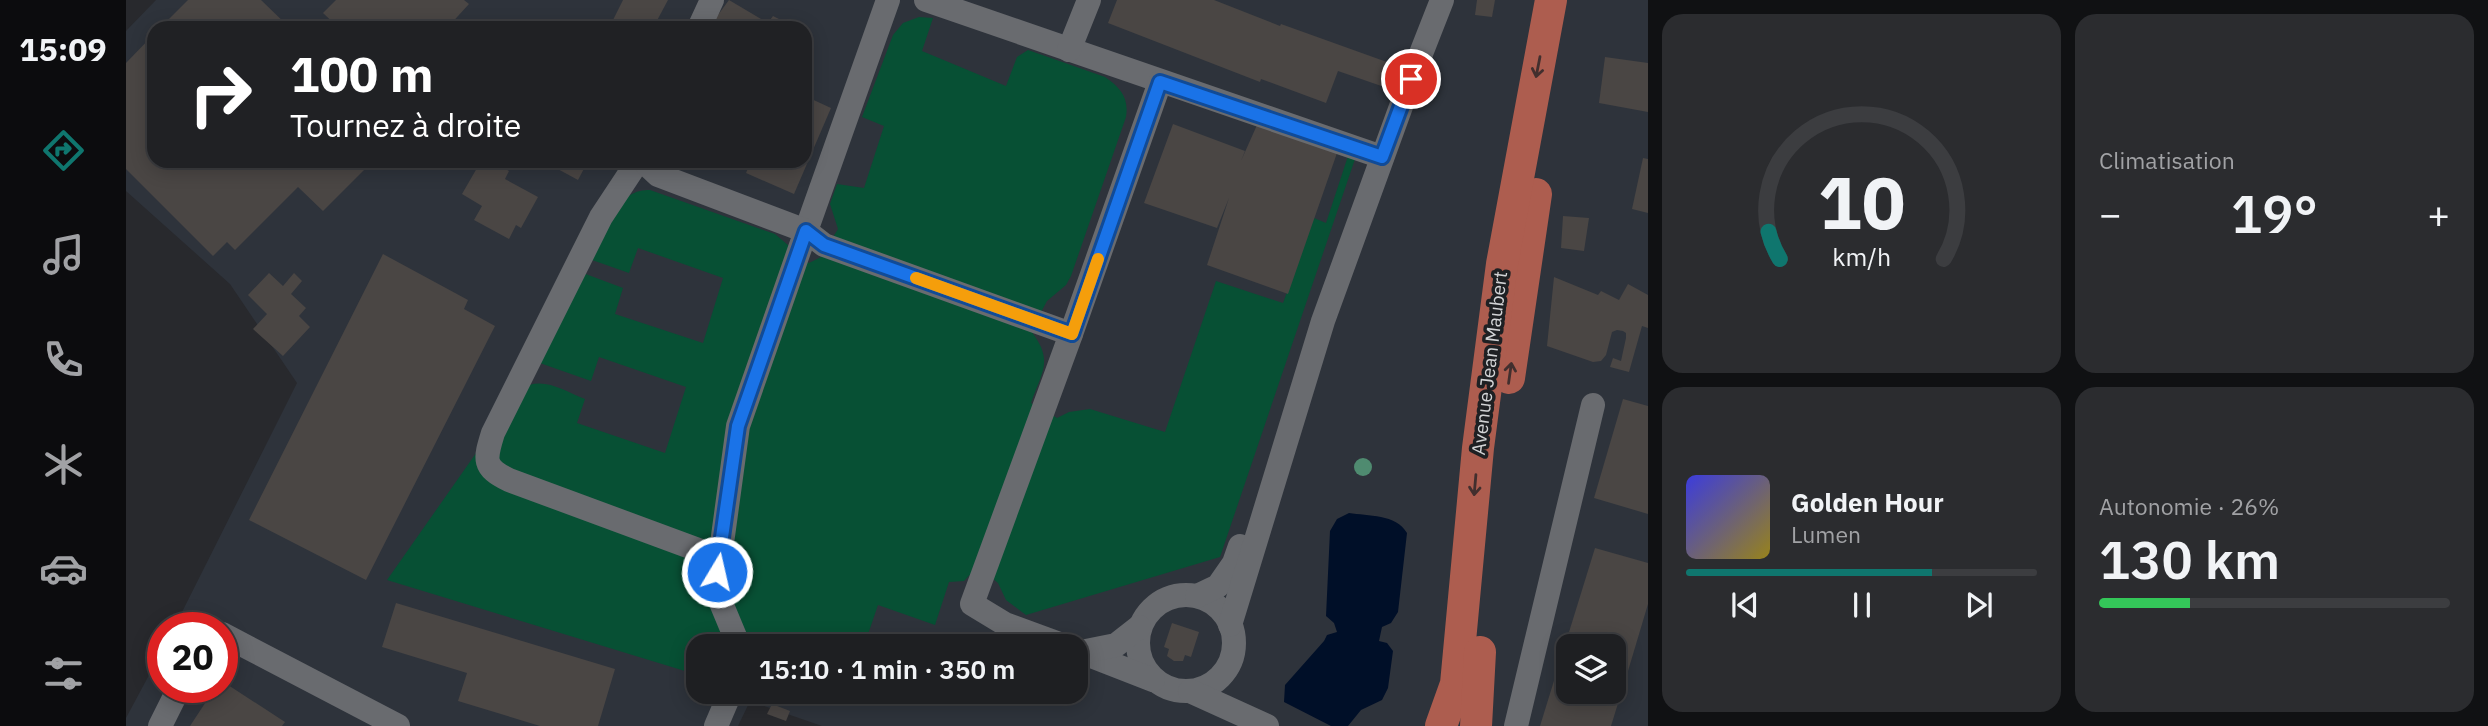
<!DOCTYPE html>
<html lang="fr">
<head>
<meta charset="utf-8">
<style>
	:root { --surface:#1e1f22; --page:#2b2c2f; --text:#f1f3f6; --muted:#a1a2a5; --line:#3c3d40; --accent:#0f766e }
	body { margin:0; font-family:"IBM Plex Sans",sans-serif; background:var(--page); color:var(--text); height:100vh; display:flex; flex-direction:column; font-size:26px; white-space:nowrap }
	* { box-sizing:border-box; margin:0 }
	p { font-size:23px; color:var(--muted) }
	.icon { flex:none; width:38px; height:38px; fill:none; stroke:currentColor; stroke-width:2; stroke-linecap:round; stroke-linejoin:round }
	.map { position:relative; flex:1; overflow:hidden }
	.drawer { display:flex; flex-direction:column; gap:14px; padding:14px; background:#101113; width:840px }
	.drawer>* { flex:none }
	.top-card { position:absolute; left:21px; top:21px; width:665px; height:147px; border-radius:21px; box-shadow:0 4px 18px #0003,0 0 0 2px var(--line); background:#202124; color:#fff; overflow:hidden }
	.tools { position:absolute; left:1430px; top:634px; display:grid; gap:14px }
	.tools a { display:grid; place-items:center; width:70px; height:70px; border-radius:14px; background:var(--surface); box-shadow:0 4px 18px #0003,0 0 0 2px var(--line); font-size:35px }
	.speed { position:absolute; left:21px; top:612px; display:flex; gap:14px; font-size:35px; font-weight:700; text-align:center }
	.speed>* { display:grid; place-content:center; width:91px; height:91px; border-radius:50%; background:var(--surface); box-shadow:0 4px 18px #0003,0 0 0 2px var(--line); line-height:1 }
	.speed .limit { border:10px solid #d22; background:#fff; color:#111 }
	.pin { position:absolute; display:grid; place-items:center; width:60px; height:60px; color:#fff; margin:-30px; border:4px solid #fff; border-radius:50%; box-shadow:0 2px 7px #0007 }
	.me { position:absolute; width:77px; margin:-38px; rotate:9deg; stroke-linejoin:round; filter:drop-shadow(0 0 5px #0008) }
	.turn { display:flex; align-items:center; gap:24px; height:147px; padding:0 28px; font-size:32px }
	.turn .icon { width:91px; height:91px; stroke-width:2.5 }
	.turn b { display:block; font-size:49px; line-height:60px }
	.big { font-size:52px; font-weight:600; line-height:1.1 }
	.drawer .card { flex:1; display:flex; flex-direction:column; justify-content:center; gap:10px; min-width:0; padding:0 24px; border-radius:21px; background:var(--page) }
	.drawer .dial { align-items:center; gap:0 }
	.dial svg { height:182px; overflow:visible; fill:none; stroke:var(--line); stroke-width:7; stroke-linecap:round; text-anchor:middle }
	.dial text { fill:var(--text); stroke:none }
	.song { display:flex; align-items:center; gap:21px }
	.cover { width:84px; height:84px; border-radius:10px; background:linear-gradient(135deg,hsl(240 70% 55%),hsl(50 70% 35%)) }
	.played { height:7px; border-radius:4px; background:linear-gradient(90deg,var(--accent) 70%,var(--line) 70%) }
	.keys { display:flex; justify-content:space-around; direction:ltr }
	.heat { display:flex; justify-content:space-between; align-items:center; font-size:38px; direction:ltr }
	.charge { height:10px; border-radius:5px; background:linear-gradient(90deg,#34c759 26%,var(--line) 0) }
	.drawer .tiles { flex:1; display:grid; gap:14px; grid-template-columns:repeat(2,1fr) }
	.trip { position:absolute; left:560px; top:634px; width:402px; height:70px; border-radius:21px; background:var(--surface); box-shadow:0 4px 18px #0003,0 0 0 2px var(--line); font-weight:600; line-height:70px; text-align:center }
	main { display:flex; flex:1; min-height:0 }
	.menu { display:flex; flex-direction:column; width:126px; justify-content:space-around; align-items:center; background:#0c0c0e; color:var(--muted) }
	.menu .icon { width:49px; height:49px }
	.menu .current { color:var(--accent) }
	.menu b { font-size:32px; color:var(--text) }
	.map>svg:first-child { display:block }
</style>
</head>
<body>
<main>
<nav class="menu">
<b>15:09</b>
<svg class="icon current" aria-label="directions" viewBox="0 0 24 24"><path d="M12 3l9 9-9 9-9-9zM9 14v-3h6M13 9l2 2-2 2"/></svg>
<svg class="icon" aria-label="music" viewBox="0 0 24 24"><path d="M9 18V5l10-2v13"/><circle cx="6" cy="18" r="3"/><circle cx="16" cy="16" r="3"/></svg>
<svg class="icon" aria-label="phone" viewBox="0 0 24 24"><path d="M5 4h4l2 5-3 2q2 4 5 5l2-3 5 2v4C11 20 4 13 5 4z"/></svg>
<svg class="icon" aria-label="climate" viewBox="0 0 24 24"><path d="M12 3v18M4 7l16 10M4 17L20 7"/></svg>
<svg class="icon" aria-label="car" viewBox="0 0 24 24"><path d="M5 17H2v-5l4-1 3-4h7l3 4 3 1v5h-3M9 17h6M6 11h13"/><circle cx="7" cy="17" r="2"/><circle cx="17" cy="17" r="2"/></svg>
<svg class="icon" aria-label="filters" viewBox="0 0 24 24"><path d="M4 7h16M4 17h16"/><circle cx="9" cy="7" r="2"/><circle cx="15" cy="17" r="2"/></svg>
</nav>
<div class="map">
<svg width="1522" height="726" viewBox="0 0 1522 726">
	<rect width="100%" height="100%" fill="#28292d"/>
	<path fill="#2e333b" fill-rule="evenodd" d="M30 0H1522V726H696L624 701 612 726H0V718L37 649V688H96V628H48L171 383 104 284 0 191V31ZM28 28H679V161H28ZM572 646H950V691H572ZM1442 646H1488V691H1442Z"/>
	<path fill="#075034" d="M793 17 807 18 796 51 880 86 891 57 902 50 979 77C995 88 1003 98 1000 117L945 276 940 285 921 301 905 331C928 361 916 371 905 403L931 418 943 412 964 409 1039 432 1090 281 1157 303 1188 218 1200 223 1222 156 1229 159 1094 557 900 615 880 600 872 583 852 566 838 581 823 582 809 625 752 605 738 646H572V675L261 580 395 389C416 375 438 391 459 399L451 423 539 453 560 387 473 357 465 381 411 362 457 273 497 288 489 314 577 343 597 278 512 248 503 273 466 260C478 234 489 188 524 190L649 234 683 263 695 257 712 229 704 204 711 184 738 188 758 126 736 117 767 35 777 23Z"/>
	<path fill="#000f28" d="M1223 513C1242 516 1270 514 1281 533L1272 612 1265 623 1256 627 1253 641 1261 643 1267 651 1262 688 1256 700 1235 710 1222 726H1205L1158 702 1159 685 1198 641 1201 635 1211 632 1208 623 1200 616 1204 531 1211 519Z"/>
	<g fill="#4a4644" fill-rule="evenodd">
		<polygon points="62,0 135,0 164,28 34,28"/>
		<polygon points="210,0 338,0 343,4 321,28 213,28 197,13"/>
		<polygon points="497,0 542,0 527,28 483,28"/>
		<polygon points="603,0 642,23 647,16 657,21 654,28 587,28 586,23"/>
		<polygon points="991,0 1088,0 1154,26 1155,24 1272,66 1264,89 1212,71 1200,103 1135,79 1134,82 982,23"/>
		<polygon points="1351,0 1369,0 1366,17 1349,15"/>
		<polygon points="28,34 28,161 247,161 197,211 172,187 109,250 101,242 87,256 0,169 0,63"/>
		<polygon points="1479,57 1522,63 1522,112 1473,103"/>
		<polygon points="679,96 705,108 668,194 620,173 625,161 679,161"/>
		<polygon points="1047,124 1119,151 1115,161 1131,125 1211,153 1162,294 1081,265 1103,198 1091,228 1018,203"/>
		<polygon points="1517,158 1522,159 1522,213 1506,209"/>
		<polygon points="338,161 382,161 378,168 383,171 379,179 412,197 395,228 390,225 383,239 348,220 356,206 336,194 351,168"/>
		<polygon points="417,161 462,161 452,180"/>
		<polygon points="1437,216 1463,218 1458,251 1435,248"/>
		<polygon points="257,254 342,300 338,309 369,326 240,580 123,520"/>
		<polygon points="143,273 157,286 168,273 176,281 165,294 180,308 173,316 184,327 157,356 127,329 141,314 122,295"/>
		<polygon points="1428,277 1472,295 1475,291 1493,300 1502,284 1522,295 1522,328 1516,326 1503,372 1484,367 1487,358 1495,361 1500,338 1500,333 1497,331 1491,330 1486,332 1480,355 1475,361 1467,362 1421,346"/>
		<polygon points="1497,399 1522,406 1522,514 1468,498"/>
		<path d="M1469 548 1522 563V604L1502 671 1485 726H1414ZM1442 646H1488V691H1442Z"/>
		<polygon points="270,603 489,669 472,726 414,726 332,701 341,673 256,647"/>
		<polygon points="1046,623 1073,632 1065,657 1059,655 1057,661 1048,661 1041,656 1043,649 1038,647"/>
		<polygon points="96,681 159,722 156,726 64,726 89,688 96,688"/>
		<polygon points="646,704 664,711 660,721 641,714"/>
	</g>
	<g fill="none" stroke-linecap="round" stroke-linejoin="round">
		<g stroke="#696b6f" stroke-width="24">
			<polyline points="762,0 680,231 698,245 945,334 846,604 879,624 939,646"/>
			<polyline points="800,0 1256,157"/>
			<polyline points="573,28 586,0"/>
			<polyline points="943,50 963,0"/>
			<path d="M512 161 475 217 367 433C359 459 356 467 383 480L594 558"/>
			<polyline points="517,161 532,175 680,231 612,426 594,558 588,586 613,646"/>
			<polyline points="945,334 1034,82"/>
			<circle cx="1060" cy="643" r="48"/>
			<polyline points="1071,596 1092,586 1108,563 1114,546"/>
			<polyline points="1104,625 1197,321 1285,79 1316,0"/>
			<polyline points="96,634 272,726"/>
			<polyline points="950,650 1027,680"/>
			<polyline points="955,652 990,645 1013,627"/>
			<polyline points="1064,691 1141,726"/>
			<polyline points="34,726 53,688"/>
			<polyline points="590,726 605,691"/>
			<polyline points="1390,726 1467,405"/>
		</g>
		<g stroke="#ad5d4f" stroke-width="32">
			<polyline points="1383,378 1410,194"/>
			<polyline points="1315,726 1330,684 1352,448 1376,264 1425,0"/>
			<polyline points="1350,726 1354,652"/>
		</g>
	</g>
	<circle fill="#4f8b70" cx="1237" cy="467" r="9"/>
	<defs><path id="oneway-shaft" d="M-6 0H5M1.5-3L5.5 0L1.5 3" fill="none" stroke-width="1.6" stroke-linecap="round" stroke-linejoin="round" transform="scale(1.75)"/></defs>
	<g stroke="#422f2e">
		<use href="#oneway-shaft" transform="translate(1412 67) rotate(101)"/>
		<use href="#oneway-shaft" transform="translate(1384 373) rotate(-82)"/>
		<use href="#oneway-shaft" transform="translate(1349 485) rotate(95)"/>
	</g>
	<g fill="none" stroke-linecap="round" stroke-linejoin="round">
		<defs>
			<polyline id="route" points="591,572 612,426 680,231 698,245 946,334 1034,82 1256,157 1285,79"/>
		</defs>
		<use href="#route" stroke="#114b97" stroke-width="18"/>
		<use href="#route" stroke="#1a73e8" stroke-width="12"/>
		<polyline stroke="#f59e0b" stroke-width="12" points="790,278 946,334 972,259"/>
	</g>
	<g text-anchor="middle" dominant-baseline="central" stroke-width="7" stroke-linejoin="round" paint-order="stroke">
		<g font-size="19" fill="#d2d3d5" stroke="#1e2023">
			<text transform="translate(1363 363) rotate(-83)">Avenue Jean Maubert</text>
		</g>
	</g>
</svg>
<div class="tools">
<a><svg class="icon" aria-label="layers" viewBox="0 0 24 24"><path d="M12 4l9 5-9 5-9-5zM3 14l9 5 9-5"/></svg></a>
</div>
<div class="speed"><div class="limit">20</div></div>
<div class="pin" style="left:1285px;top:79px;background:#d93025"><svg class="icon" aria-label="arrive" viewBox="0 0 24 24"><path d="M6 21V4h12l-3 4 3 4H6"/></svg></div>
<svg class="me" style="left:591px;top:572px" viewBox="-20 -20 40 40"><circle r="17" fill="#1a73e8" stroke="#fff" stroke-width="3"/><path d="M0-11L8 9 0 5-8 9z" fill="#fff"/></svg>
<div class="trip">15:10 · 1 min · 350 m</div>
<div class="top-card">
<div class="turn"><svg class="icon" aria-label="right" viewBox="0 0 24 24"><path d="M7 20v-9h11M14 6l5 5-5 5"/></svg><div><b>100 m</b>Tournez à droite</div></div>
</div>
</div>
<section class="drawer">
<div class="tiles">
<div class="card dial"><svg viewBox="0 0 100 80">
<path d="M14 69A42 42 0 1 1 86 69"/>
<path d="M14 69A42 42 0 0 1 9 57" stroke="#0f766e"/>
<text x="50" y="56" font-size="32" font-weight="700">10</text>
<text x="50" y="72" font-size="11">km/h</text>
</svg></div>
<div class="card"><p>Climatisation</p>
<div class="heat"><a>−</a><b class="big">19°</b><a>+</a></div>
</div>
<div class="card">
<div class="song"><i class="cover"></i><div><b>Golden Hour</b><p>Lumen</p></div></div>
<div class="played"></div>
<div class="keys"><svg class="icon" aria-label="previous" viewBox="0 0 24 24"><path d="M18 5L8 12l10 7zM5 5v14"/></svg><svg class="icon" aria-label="pause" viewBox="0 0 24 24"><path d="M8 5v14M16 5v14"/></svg><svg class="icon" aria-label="next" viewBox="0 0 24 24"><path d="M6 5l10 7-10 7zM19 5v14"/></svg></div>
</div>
<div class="card"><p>Autonomie · 26%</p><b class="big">130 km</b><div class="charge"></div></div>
</div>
</section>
</main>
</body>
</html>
